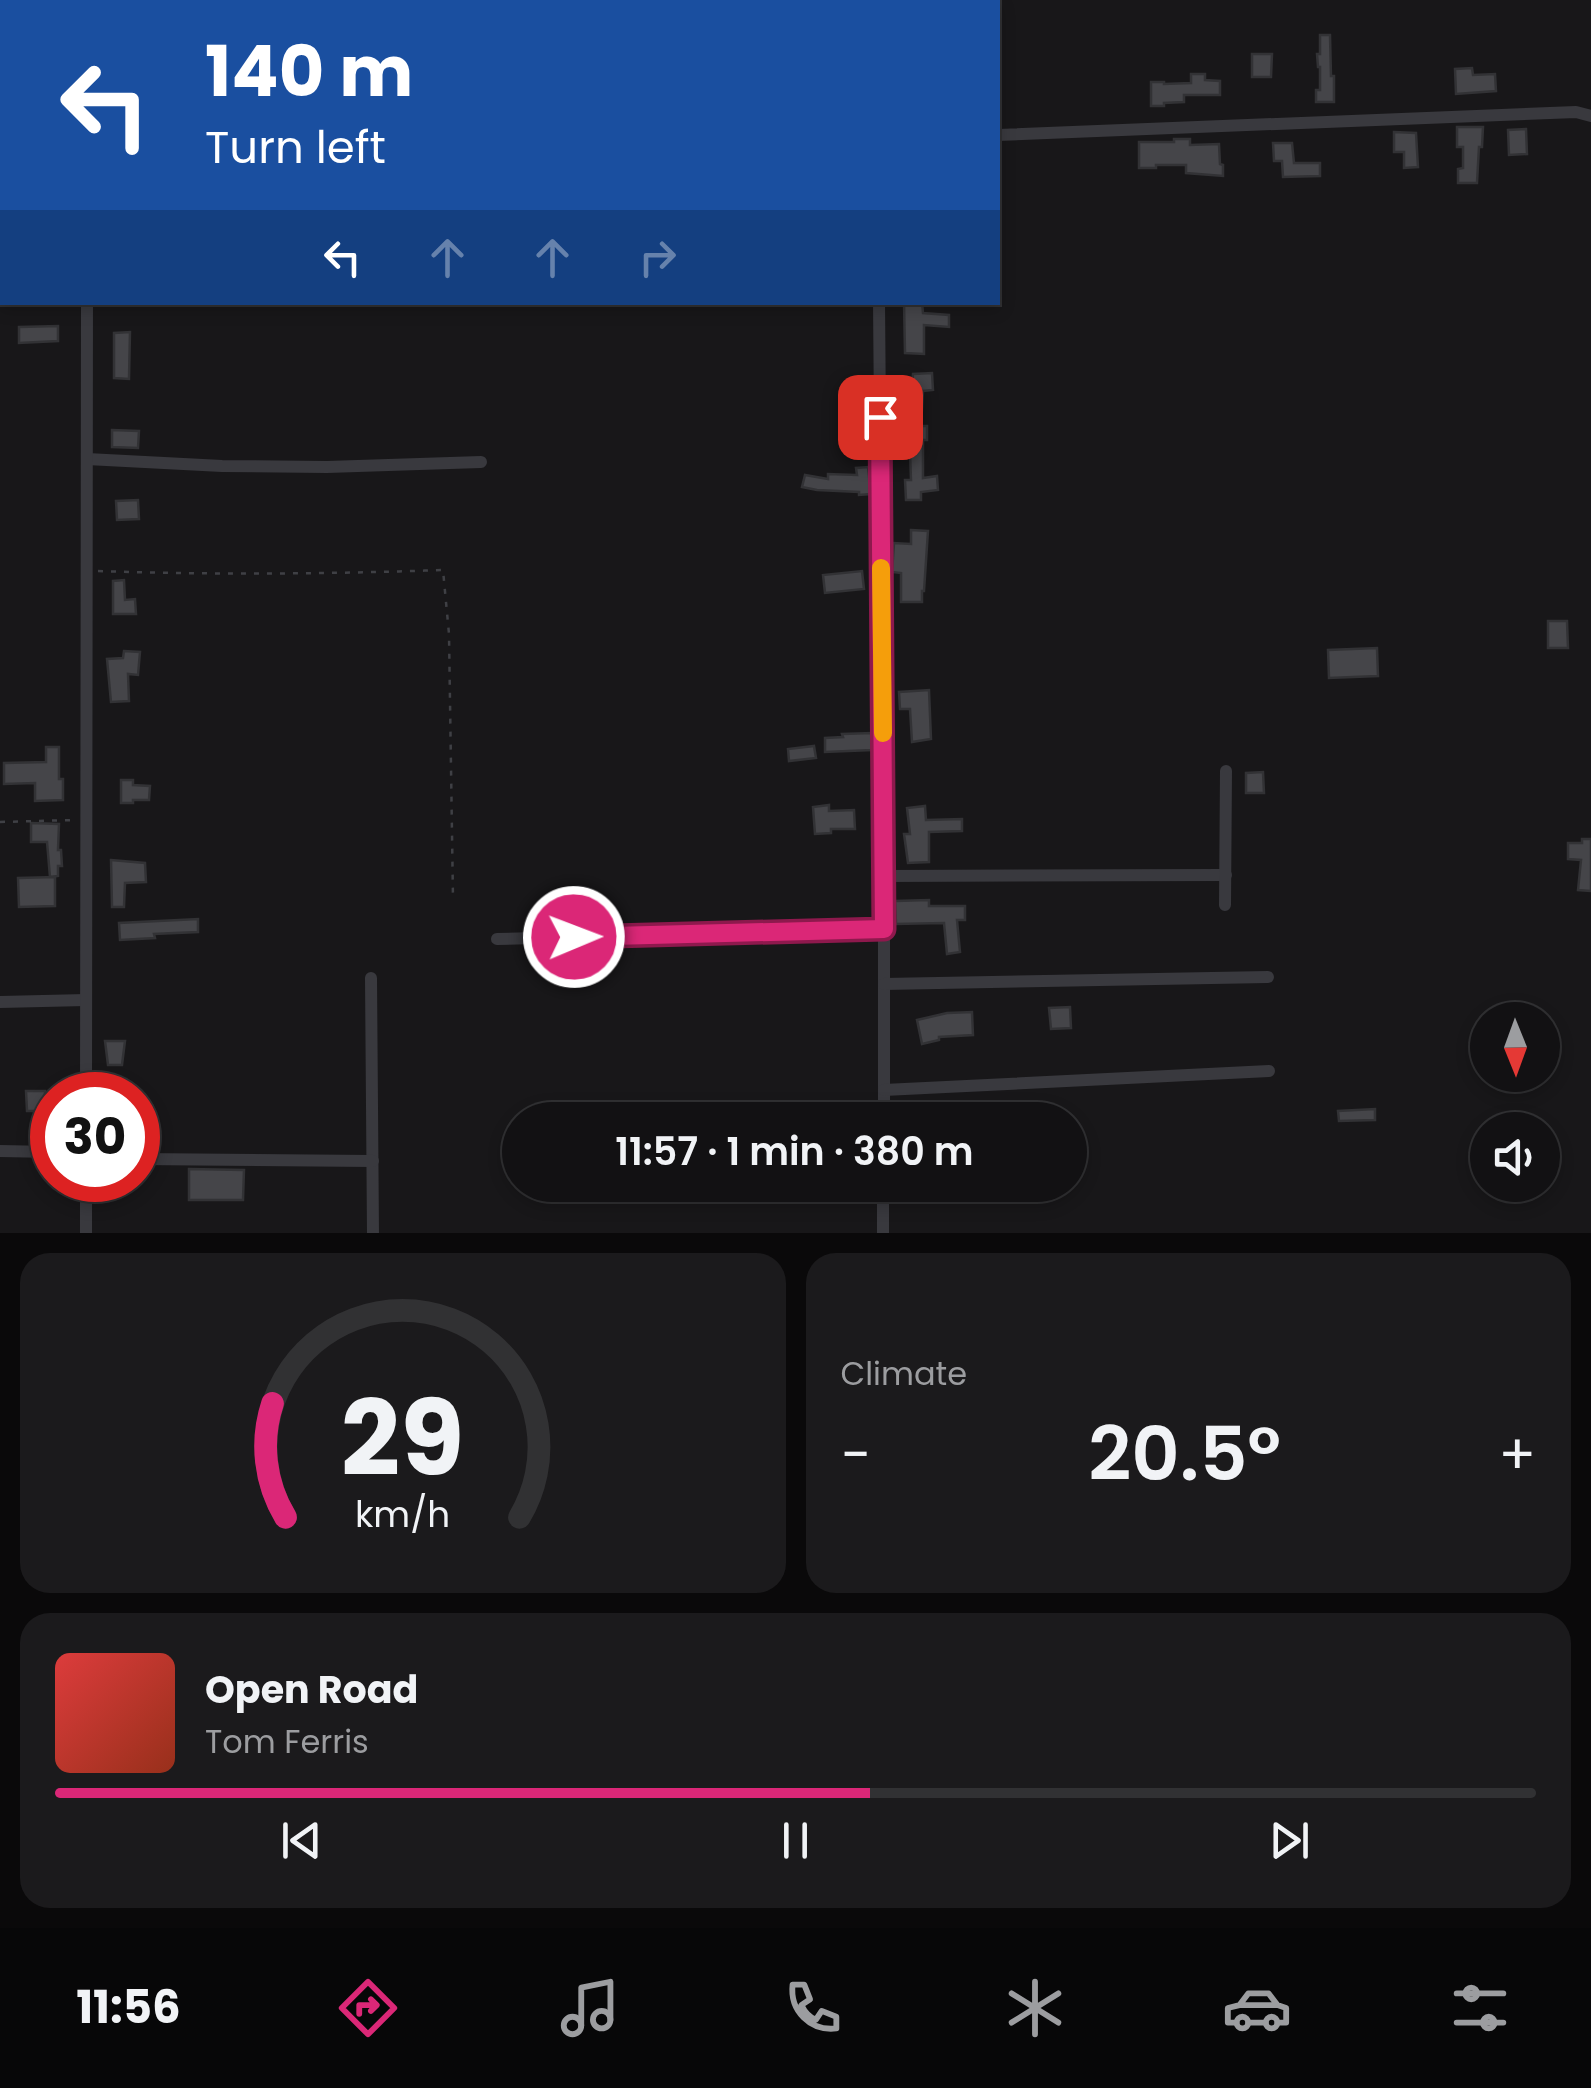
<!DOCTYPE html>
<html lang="en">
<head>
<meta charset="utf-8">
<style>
	:root { --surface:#121113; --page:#1b1a1c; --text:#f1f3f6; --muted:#9c9da0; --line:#313133; --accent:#db2777 }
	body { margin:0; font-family:Poppins,sans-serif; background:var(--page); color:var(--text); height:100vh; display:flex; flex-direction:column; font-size:38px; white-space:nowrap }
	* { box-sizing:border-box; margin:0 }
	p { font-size:32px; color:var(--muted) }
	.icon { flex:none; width:55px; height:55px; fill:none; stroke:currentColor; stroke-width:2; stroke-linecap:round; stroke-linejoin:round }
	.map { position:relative; height:1233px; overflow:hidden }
	.drawer { display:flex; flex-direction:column; gap:20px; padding:20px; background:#0a090a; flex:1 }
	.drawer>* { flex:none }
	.guide { position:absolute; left:0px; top:0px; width:1000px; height:305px; box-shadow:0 5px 15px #0003,0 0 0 2px var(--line); background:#1a4fa0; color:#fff; overflow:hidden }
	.needle { width:65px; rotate:179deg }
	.controls { position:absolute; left:1470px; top:1002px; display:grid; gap:20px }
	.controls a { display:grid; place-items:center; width:90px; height:90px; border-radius:50%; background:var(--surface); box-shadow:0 5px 15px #0003,0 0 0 2px var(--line); font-size:50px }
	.speed { position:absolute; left:30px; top:1072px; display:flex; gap:20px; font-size:50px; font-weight:700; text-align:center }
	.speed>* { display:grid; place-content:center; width:130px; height:130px; border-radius:50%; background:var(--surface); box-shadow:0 5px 15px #0003,0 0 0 2px var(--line); line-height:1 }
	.speed .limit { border:15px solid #d22; background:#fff; color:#111 }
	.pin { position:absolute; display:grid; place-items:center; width:85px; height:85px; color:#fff; margin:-42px; border-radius:20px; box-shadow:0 5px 15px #0006 }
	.me { position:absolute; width:110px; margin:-55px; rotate:89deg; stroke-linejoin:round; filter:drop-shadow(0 0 8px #0008) }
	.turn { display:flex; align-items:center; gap:35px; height:210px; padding:0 40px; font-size:45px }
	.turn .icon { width:130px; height:130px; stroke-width:2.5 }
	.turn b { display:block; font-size:70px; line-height:85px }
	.lanes { display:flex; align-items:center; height:95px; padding:0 40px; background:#0003; justify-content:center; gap:50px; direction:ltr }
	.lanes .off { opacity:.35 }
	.big { font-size:75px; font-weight:600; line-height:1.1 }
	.drawer .card { flex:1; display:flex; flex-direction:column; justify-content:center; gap:15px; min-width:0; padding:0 35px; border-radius:30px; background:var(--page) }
	.drawer .dial { align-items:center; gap:0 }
	.dial svg { height:260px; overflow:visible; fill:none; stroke:var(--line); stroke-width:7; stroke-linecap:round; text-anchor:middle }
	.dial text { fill:var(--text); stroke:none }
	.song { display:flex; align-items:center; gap:30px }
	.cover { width:120px; height:120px; border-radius:15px; background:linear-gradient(135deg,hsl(0 70% 55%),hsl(10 70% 35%)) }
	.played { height:10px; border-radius:5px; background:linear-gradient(90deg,var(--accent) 55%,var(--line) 55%) }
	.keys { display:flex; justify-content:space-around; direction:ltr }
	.heat { display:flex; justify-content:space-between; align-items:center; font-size:55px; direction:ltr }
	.drawer .tiles { flex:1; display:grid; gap:20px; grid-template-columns:1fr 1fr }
	.card:last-child { grid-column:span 2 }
	.trip { position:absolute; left:502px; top:1102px; width:585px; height:100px; border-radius:50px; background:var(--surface); box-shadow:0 5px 15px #0003,0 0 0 2px var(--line); font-weight:600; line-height:100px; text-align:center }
	.tab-bar { display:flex; height:160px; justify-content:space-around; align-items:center; background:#070708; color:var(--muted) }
	.tab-bar .icon { width:70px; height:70px }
	.tab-bar .selected { color:var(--accent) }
	.tab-bar b { font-size:45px; color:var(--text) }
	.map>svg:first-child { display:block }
</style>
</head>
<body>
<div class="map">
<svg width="1591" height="1233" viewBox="0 0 1591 1233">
	<rect width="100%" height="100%" fill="#181719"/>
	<g fill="#454549" stroke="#323235" stroke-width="2.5">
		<polygon points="1320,35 1330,35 1331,76 1334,76 1334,102 1316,102 1316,90 1320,90 1320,67 1318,67 1317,54 1320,54"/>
		<polygon points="1252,54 1272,54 1271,77 1252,77"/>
		<polygon points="1472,68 1473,75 1495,74 1496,91 1456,94 1455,69"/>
		<polygon points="1191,74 1205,74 1205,80 1220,81 1220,95 1184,95 1184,102 1164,103 1164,106 1151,106 1151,82 1164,82 1164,84 1191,83"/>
		<polygon points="1457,127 1483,127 1482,147 1479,147 1477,183 1458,183 1458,169 1463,168 1463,147 1457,147"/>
		<polygon points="1526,129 1527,154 1509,155 1508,130"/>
		<polygon points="1394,132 1416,133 1418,167 1404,168 1404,152 1394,152"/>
		<polygon points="1174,139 1190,139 1190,145 1219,144 1220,164 1223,165 1223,176 1186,173 1186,165 1156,165 1156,168 1139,168 1139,142 1174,142"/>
		<polygon points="1273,143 1292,143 1294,163 1320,163 1320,176 1283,177 1282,161 1274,161"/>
		<polygon points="904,302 922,302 923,313 949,315 949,327 924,325 924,354 905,353"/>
		<polygon points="58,326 58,341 19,343 19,327"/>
		<polygon points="130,332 129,379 114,378 114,333"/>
		<polygon points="932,373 933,390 923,391 921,426 927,426 927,440 923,440 923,478 937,476 938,490 921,492 921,500 906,500 905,480 911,480 909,425 913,374"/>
		<polygon points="112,430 139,431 138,448 112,447"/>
		<polygon points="868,467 871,494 859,495 859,492 817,490 802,487 805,475 828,479 828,474 857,475 856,468"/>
		<polygon points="138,500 139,519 117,520 116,501"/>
		<polygon points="911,530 928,531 924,591 922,591 922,602 901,602 901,573 892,572 894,543 911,544"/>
		<polygon points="862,571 864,589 825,593 823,575"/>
		<polygon points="124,580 125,600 135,599 136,614 113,614 113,581"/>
		<polygon points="1548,621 1567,621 1568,648 1548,648"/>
		<polygon points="1377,648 1378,676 1329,678 1328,650"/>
		<polygon points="124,651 140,652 138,675 128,674 129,701 111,702 107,659 123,658"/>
		<polygon points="929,690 931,739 912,742 910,709 900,709 899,692"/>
		<polygon points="872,733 872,750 825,752 825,738 843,737 842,734"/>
		<polygon points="814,746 816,758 789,761 788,749"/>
		<polygon points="46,747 59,747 59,779 63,779 63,800 35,801 35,783 4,784 4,763 46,762"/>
		<polygon points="1263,772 1264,793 1246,793 1246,773"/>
		<polygon points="121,780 133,780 133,785 150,786 149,800 133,800 133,803 121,803"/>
		<polygon points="829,805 829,811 854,810 855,829 831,829 831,833 815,834 813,807"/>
		<polygon points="925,806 926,820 962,819 962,831 929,832 929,862 908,863 904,834 910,834 907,808"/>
		<polygon points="31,823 59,824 58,850 61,850 62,866 58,866 58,876 50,877 47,842 31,842"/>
		<polygon points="1582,839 1591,839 1591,891 1578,890 1581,860 1568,859 1568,843 1582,843"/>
		<polygon points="111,860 145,863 146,882 125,883 124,907 112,907"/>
		<polygon points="55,877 55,906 19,907 18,878"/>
		<polygon points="929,900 929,906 965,906 965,920 957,920 960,952 947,954 944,923 896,924 895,901"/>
		<polygon points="198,919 198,932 154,934 155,938 120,940 119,923"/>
		<polygon points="1070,1007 1071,1028 1051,1029 1049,1008"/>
		<polygon points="972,1012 973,1035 939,1037 939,1040 922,1044 917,1020 947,1013"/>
		<polygon points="105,1041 125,1041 122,1065 108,1065"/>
		<polygon points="26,1091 45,1091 45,1111 27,1111"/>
		<polygon points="1375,1109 1375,1120 1339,1121 1338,1111"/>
		<polygon points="189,1169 244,1170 243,1200 189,1200"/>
	</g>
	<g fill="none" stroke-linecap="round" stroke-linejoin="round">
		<g stroke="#3f4045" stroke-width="2.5" stroke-dasharray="5 8" stroke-linecap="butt">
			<path d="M98 571C213 575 328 574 443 570L449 634 453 899"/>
			<polyline points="0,822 75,820"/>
		</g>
		<g stroke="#39393e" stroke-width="12">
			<polyline points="84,0 84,2"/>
			<polyline points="875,0 875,2"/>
			<polyline points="998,135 1576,112 1591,116"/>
			<polyline points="0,159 2,159"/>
			<polyline points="879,302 884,876 884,1120"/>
			<polyline points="87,459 222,466 327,467 481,462"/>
			<polyline points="884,876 1226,875"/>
			<polyline points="1225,905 1226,771"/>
			<polyline points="497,939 884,929"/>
			<polyline points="371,978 373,1233"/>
			<polyline points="884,984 1268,977"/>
			<polyline points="0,1002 86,1000"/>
			<polyline points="884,1090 1269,1071"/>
			<polyline points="86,1095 87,302"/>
			<polyline points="0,1151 52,1152"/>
			<polyline points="138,1159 373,1161"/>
			<polyline points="86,1233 86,1180"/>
			<polyline points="883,1233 883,1185"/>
		</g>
	</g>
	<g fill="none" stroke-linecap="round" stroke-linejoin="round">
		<defs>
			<polyline id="route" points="574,937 884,929 880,417"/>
		</defs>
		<use href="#route" stroke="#8e194d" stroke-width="25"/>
		<use href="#route" stroke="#db2777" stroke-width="18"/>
		<polyline stroke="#f59e0b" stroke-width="18" points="881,568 883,733"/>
	</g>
</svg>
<div class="controls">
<a><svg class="needle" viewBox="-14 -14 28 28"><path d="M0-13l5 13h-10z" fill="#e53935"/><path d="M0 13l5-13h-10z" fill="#9c9da0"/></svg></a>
<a><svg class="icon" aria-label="sound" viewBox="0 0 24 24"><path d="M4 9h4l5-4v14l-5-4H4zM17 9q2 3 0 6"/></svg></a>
</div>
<div class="speed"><div class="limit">30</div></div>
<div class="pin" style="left:880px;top:417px;background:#d93025"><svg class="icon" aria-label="arrive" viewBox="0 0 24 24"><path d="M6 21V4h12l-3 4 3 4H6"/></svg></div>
<svg class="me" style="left:574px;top:937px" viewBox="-20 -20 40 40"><circle r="17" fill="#db2777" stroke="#fff" stroke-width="3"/><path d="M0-11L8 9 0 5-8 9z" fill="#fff"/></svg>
<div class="trip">11:57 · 1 min · 380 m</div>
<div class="guide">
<div class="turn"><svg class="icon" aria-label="left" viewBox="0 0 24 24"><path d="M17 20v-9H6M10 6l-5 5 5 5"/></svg><div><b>140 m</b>Turn left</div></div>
<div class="lanes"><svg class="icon" aria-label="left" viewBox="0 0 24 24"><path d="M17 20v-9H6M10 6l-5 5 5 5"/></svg><svg class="icon off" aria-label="ahead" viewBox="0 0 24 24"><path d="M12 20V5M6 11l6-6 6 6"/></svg><svg class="icon off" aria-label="ahead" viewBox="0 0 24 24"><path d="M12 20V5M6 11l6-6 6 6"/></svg><svg class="icon off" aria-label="right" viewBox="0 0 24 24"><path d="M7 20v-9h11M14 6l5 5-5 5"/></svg></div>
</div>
</div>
<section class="drawer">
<div class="tiles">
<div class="card dial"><svg viewBox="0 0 100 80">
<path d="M14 69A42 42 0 1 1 86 69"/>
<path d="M14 69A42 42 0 0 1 10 34" stroke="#db2777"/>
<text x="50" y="56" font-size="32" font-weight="700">29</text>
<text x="50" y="72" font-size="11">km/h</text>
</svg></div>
<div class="card"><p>Climate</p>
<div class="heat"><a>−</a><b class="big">20.5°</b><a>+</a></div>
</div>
<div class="card">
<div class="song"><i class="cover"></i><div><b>Open Road</b><p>Tom Ferris</p></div></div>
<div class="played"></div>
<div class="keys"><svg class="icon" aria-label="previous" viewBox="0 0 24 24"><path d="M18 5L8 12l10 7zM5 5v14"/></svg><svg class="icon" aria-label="pause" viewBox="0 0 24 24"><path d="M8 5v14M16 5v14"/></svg><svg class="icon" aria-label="next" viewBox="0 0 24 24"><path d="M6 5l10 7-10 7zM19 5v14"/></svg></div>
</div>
</div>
</section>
<nav class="tab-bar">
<b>11:56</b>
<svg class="icon selected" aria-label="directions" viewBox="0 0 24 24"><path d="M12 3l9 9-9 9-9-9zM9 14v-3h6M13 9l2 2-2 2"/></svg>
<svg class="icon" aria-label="music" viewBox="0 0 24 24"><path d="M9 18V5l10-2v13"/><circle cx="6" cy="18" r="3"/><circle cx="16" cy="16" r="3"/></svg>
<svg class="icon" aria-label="phone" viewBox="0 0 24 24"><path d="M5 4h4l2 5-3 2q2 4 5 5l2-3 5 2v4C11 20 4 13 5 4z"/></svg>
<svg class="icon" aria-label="climate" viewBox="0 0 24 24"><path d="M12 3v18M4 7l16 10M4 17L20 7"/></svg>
<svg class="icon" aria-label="car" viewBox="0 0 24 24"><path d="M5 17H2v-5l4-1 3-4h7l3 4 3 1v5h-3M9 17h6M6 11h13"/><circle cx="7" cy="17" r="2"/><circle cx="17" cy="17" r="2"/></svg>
<svg class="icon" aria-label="filters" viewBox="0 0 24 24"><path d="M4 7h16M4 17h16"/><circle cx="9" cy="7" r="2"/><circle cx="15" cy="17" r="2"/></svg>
</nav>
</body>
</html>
